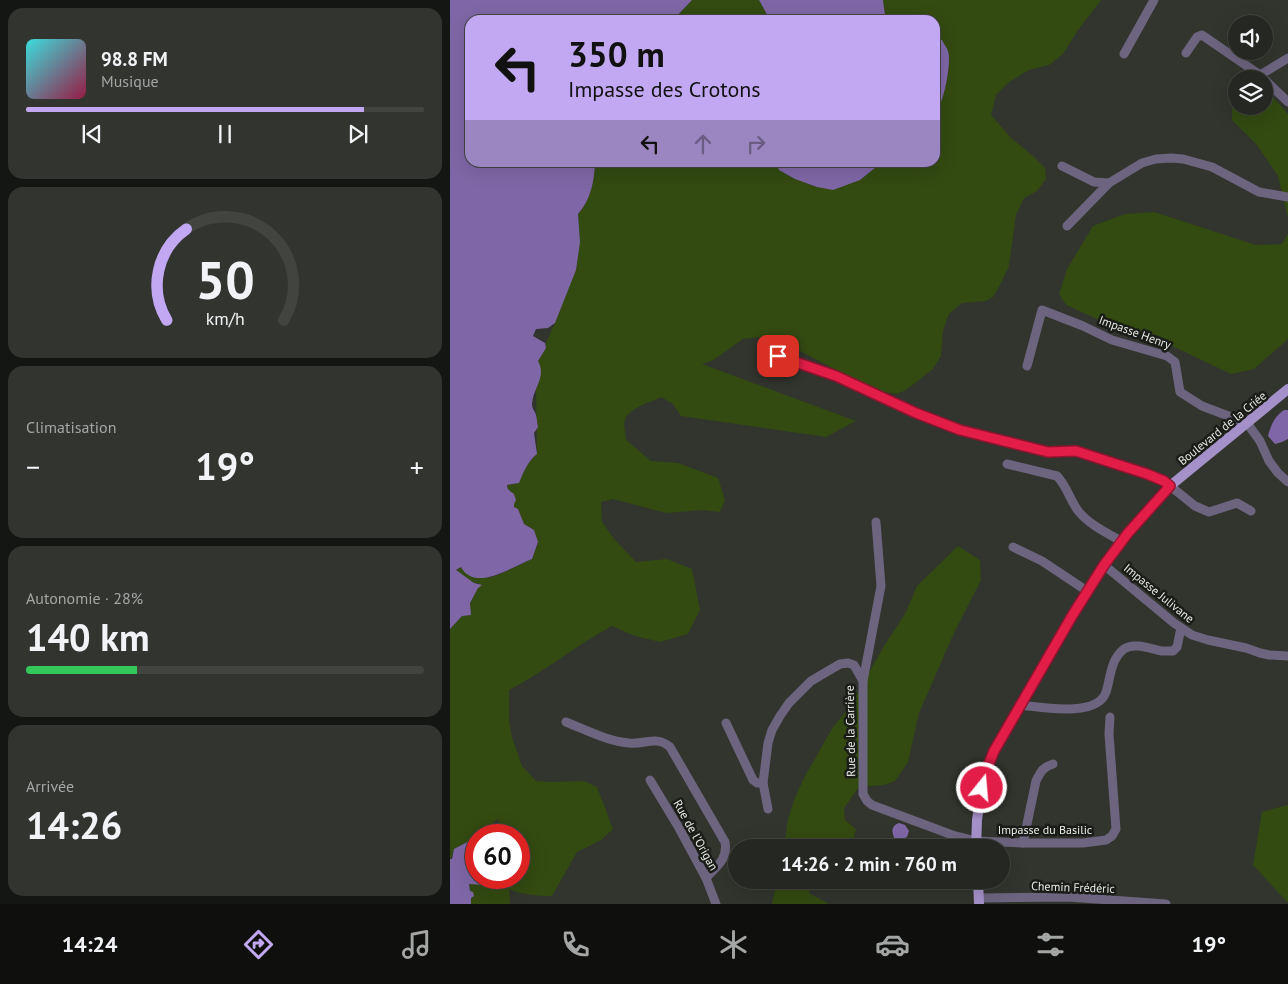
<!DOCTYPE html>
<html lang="fr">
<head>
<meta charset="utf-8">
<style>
	:root { --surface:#252822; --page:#31342f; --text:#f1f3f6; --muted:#a3a6a5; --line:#424440; --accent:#c2a8f2 }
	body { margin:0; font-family:"PT Sans",sans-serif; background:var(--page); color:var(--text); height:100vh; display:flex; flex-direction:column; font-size:19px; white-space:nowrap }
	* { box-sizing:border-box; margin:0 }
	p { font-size:16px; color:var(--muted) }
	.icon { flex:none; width:28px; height:28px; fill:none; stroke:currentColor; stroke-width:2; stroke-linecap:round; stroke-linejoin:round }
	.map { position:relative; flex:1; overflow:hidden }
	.side { display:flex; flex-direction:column; gap:8px; padding:8px; background:#141613; width:450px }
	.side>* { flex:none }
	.guide { position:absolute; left:15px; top:15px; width:475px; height:152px; border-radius:15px; box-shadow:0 5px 20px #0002,0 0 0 1px var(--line); background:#c2a8f2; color:#111; overflow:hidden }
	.buttons { position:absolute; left:778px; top:15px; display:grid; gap:10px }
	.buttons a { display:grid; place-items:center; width:45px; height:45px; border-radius:50%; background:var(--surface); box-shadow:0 5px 20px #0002,0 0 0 1px var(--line); font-size:25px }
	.speed { position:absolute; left:15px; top:824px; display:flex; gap:10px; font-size:25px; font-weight:700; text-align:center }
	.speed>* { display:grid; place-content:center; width:65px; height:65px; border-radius:50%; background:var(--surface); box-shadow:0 5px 20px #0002,0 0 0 1px var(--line); line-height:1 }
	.speed .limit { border:8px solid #d22; background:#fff; color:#111 }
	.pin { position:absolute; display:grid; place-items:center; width:42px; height:42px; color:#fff; margin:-21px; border-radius:10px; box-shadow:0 2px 8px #0006 }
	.me { position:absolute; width:55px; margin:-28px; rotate:17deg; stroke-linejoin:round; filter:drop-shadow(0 0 4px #0008) }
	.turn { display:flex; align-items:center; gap:18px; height:105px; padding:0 20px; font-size:22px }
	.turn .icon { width:65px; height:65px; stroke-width:2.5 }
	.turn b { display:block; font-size:35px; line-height:42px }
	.lanes { display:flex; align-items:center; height:48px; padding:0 20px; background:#0003; justify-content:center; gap:25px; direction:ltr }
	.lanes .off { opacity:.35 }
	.big { font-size:38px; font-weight:700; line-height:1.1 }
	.side .card { flex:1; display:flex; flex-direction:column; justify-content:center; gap:8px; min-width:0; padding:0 18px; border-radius:15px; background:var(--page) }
	.side .dial { align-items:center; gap:0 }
	.dial svg { height:130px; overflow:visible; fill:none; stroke:var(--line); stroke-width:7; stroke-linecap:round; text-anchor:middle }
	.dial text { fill:var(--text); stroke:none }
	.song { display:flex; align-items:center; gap:15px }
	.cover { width:60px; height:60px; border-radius:8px; background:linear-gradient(135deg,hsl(180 70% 55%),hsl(340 70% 35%)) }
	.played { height:5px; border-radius:2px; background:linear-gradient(90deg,var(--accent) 85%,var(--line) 85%) }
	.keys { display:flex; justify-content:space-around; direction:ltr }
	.heat { display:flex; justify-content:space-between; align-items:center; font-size:28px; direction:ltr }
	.charge { height:8px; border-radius:4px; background:linear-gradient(90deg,#34c759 28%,var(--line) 0) }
	.trip { position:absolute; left:278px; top:839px; width:282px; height:50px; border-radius:25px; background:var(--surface); box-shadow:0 5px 20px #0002,0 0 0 1px var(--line); font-weight:700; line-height:50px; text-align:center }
	.tab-bar { display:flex; height:80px; justify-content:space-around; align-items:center; background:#0f100e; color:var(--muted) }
	.tab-bar .icon { width:35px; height:35px }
	.tab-bar .selected { color:var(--accent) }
	.tab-bar b { font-size:22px; color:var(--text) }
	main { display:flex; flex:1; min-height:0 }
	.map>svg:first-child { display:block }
</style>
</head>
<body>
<main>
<section class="side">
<div class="card">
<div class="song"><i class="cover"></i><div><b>98.8 FM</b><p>Musique</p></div></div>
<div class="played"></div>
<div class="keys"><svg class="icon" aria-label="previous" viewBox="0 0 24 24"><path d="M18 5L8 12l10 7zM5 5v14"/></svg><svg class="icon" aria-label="pause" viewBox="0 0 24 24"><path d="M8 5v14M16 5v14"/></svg><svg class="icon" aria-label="next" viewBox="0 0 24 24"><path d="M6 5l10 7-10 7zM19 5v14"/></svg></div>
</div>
<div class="card dial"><svg viewBox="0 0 100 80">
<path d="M14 69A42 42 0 1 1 86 69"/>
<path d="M14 69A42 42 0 0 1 26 13" stroke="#c2a8f2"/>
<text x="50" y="56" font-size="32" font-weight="700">50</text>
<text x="50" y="72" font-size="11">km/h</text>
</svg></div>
<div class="card"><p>Climatisation</p>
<div class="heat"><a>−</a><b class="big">19°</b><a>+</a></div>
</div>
<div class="card"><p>Autonomie · 28%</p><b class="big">140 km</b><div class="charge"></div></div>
<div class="card"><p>Arrivée</p><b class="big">14:26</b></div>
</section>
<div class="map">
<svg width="838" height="904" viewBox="0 0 838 904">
	<rect width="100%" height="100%" fill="#31352d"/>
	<g fill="#334a11">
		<polygon points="242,0 309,0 320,20 223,20"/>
		<path d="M433 0H651L628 30 613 54 599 65 579 70 559 82 546 95 541 115 561 138 583 156 595 168 596 179 587 191 574 198 566 215 559 266 551 283 543 297 536 301 512 303 499 314 493 331 491 356 483 369 456 390 447 394 434 392 413 384 329 340 310 337 293 339 262 361 252 364 406 421 376 437 231 416 223 404 211 397C201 402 177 409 175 420 173 426 176 434 176 440L201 461 228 463 268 478 275 500 270 512 253 510 216 513 163 499 151 502 152 522 165 540 186 562 217 559 242 569 250 610 238 634 210 642 185 636 162 626C126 645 95 672 59 690V720L62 738 72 766 86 781 102 782 134 781 147 787 163 829 151 840 127 852 102 896C87 896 73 895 59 889L60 904H21V898L19 883 34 885 51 878H69V835H52L48 819 28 835H26V837L4 849 1 859H0V629L12 616 21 614 20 603 29 583H24L6 571 11 567C17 570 23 575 29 577 41 582 70 564 82 559L88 543 84 530 74 524 68 509 64 507V504L66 500 64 494C60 492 57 490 58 485L69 483C73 472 78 461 87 454L86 388 89 382 88 361 105 323 114 298 130 242 128 214C141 199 144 182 145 163H326L329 170 345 179 367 187 410 180 431 163 485 162V115C493 104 502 64 498 51 497 48 494 44 492 41L485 38V20H438L435 15Z"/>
		<polygon points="786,88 786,106 814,106 814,90 820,94 838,114 838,218 828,176 807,145 782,120 783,89"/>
		<polygon points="704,212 806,245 832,244 838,233 838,339 804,369 781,374 699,335 656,323 616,305 609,294 617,269 643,226 675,214"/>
		<polygon points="508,546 530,560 531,580 503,635 469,713 458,762 445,781 434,785 409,787 394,808 395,820 406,829 402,847 334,848 338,819 344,800 354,778 383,727 399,708 434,646 455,614 467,586"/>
		<polygon points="838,805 838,903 803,865 812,812"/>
		<polygon points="327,880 361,880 359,893 379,904 322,904"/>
	</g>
	<g fill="#7f67a7">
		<path d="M0 0H242L223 20H20V162L145 163C144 182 141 199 128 214L130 242 126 270 105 323 98 328 86 329 83 336 95 343 96 348 88 361C97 377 83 388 82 404 82 409 85 411 86 415 87 419 87 423 88 427L84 433 87 454C78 461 73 473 69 483L57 485C57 490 61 492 64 494L66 500 64 504V507L68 509 74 524 84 530 88 542 82 559C63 566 25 593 11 567L6 570 24 583 32 585 28 588 20 603 21 615 12 616 0 629Z"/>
		<polygon points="309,0 433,0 435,15 438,20 320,20"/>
		<path d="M485 38 492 40C494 44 497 48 498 51 502 64 493 105 485 115Z"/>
		<polygon points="326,163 326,162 431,163 410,180 383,190 367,187 345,179 329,170"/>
		<path d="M834 410H838V439L832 442 825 444 818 436C821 425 824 417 834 410Z"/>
		<path d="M449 823 455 825 459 831 457 837 450 840H445C442 833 440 826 449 823Z"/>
		<polygon points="23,839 26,839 26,878 51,878 34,885 19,884 20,891 23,892 24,896 21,898 21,904 0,904 0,859 2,859 4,849"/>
	</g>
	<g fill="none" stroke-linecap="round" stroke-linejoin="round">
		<g stroke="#6d647f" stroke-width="9">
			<polyline points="736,53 747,37 752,35 810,75 838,102"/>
			<polyline points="674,54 704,0"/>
			<polyline points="810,75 838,58"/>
			<polyline points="612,166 644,182 659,183 692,163 706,159 721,158 733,159 762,167 809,192 838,197"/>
			<polyline points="617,226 659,183"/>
			<polyline points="328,356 385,376 480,418 510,429 598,452 626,451 697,474 714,481 745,506 759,512 787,503 801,511"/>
			<polyline points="577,366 592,310 633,326 662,340 717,356 725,362 730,392 752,406 797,423 810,441 819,461 828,473 838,482"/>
			<path d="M557 464 607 476C617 486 620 501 629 512 640 525 657 533 671 541"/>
			<polyline points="563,547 592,561 637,591"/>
			<polyline points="654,565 724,623 742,635 758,640 796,648 810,653 819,655 838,656"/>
			<polyline points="413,681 431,586 426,522"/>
			<path d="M570 705C590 707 648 718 656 692 661 677 660 660 674 649 684 642 701 649 712 651 715 651 719 651 723 651L727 647 731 628"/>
			<path d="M116 722C136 730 157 741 179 743 195 745 206 735 220 747L275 842C278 859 267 866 256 878"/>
			<polyline points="276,723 303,780 307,783 313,783"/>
			<polyline points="200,780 229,828 256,878 266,904"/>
			<polyline points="318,809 313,783 318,743 322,730 330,716 339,703 361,681 390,664 398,663 404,665 413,681 413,794 417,801 422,805 505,836 526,841 573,843 633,843 656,840 662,836 666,829 659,734 660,717"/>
			<path d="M573 843 586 781C591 771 593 767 603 764"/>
			<polyline points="529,898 618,897 716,904"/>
		</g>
		<g stroke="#a591ca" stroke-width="10">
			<polyline points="526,848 527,820 530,799 534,776 544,751 622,616 654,565 671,541 720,486 838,389"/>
			<polyline points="528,880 529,904"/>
		</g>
	</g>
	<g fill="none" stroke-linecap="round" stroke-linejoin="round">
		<defs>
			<polyline id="route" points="328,356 386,376 466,413 510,430 598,452 626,451 697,474 714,481 720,486 678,533 654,565 622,616 544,751 534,776 532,788"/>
		</defs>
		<use href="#route" stroke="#92132f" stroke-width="12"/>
		<use href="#route" stroke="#e11d48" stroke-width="9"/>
	</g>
	<g text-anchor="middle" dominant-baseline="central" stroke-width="5" stroke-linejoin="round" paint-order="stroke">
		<g font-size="12" fill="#e7eae5" stroke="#1a1c18">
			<text transform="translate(685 332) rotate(20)">Impasse Henry</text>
			<text transform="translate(772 428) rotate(-39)">Boulevard de la Criée</text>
			<text transform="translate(709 593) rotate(39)">Impasse Julivane</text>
			<text transform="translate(400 731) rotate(-91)">Rue de la Carrière</text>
			<text x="595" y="829">Impasse du Basilic</text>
			<text transform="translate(246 835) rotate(61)">Rue de l'Origan</text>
			<text transform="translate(623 887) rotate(2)">Chemin Frédéric</text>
		</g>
	</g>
</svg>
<div class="buttons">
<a><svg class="icon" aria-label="sound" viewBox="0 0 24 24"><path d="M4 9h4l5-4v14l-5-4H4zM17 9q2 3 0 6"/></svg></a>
<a><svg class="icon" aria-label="layers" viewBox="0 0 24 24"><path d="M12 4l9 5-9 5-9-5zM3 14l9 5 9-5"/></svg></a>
</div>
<div class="speed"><div class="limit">60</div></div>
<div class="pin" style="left:328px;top:356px;background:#d93025"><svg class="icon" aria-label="arrive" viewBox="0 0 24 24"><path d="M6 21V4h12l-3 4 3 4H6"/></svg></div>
<svg class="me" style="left:532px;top:788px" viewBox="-20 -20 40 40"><circle r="17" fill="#e11d48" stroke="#fff" stroke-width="3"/><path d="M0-11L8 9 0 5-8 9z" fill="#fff"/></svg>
<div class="trip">14:26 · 2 min · 760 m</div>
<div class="guide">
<div class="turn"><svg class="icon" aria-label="left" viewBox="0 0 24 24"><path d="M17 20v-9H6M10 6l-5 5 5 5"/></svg><div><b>350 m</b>Impasse des Crotons</div></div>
<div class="lanes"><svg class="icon" aria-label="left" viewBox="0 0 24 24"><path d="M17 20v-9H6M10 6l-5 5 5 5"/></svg><svg class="icon off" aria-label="ahead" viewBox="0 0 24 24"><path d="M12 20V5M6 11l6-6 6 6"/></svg><svg class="icon off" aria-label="right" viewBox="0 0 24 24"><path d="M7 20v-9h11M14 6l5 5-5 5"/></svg></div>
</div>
</div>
</main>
<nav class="tab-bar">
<b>14:24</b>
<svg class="icon selected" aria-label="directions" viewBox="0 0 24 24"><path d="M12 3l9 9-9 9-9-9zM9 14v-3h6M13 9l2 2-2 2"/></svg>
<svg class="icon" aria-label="music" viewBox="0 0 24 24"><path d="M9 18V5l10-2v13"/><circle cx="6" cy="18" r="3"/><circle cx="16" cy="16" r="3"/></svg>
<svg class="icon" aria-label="phone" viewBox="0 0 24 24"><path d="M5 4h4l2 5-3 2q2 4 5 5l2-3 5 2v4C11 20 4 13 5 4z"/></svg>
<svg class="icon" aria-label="climate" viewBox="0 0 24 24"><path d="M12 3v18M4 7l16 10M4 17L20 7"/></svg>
<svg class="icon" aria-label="car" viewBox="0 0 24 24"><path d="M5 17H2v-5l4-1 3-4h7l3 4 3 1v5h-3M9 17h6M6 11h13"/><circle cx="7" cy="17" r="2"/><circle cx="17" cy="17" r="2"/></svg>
<svg class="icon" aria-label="filters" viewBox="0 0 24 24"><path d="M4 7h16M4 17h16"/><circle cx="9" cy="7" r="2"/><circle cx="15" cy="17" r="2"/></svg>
<b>19°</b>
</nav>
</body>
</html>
